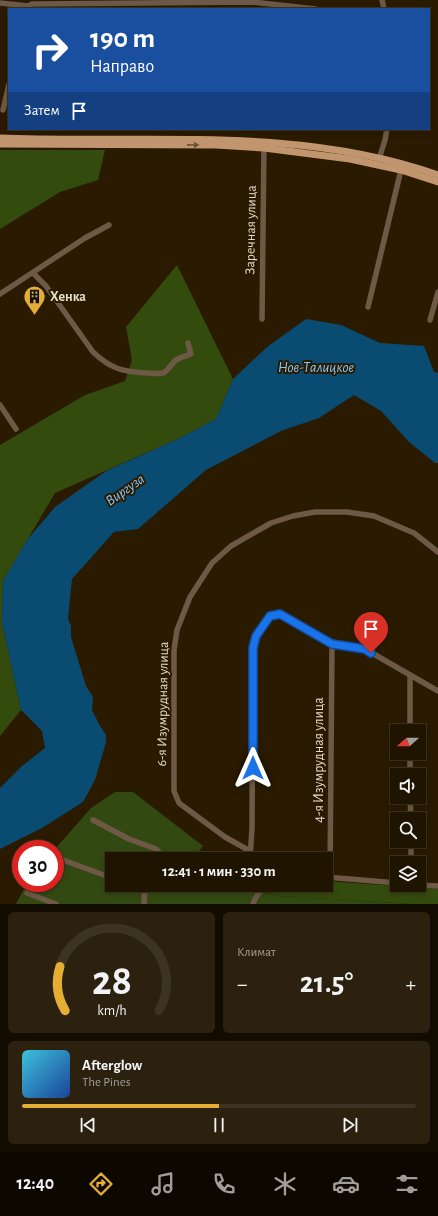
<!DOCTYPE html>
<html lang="ru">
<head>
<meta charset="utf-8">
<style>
	:root { --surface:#1f1400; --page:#2c210f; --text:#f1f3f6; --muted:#a19e99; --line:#3c3322; --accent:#e4ae35 }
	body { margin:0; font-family:"Alegreya Sans",sans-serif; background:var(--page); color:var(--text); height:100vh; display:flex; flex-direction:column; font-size:15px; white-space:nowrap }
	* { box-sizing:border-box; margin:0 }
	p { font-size:13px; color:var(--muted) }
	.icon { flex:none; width:22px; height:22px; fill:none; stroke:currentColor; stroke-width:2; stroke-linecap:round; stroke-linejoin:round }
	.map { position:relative; height:904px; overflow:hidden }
	.details { display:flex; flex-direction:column; gap:8px; padding:8px; background:#110b00; flex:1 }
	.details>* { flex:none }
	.guide { position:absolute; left:8px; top:8px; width:422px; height:122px; border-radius:0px; box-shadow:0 2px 6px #0003,0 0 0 1px var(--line); background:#1a4fa0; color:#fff; overflow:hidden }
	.needle { width:26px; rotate:249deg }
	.controls { position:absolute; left:390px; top:724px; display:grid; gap:8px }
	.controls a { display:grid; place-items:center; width:36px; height:36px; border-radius:0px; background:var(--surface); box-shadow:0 2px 6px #0003,0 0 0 1px var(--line); font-size:20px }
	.speed { position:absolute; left:12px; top:840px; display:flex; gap:8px; font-size:20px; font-weight:700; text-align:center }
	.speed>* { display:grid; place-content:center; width:52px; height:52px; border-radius:50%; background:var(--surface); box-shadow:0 2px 6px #0003,0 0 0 1px var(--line); line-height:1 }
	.speed .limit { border:6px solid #d22; background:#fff; color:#111 }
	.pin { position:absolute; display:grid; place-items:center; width:34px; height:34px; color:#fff; margin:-41px -17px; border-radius:50% 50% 50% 0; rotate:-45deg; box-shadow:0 0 4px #0007 }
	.pin .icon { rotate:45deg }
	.me { position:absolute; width:44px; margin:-22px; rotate:0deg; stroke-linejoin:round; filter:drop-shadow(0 0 3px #0008) }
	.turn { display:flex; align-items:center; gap:14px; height:84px; padding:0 16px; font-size:18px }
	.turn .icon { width:52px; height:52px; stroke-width:2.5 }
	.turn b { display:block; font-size:28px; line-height:34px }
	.then { display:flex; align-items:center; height:38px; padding:0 16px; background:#0003; gap:8px; font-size:15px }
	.big { font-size:30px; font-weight:700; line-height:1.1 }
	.details .tile { flex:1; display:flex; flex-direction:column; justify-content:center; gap:6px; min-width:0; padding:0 14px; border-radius:6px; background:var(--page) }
	.details .dial { align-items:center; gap:0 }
	.dial svg { height:104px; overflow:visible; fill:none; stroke:var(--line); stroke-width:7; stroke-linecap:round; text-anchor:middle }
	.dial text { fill:var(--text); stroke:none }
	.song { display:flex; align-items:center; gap:12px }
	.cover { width:48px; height:48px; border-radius:6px; background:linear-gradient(135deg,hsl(190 70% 55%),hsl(220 70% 35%)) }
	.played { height:4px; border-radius:2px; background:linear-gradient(90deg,var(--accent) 50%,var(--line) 50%) }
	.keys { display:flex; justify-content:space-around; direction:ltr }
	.heat { display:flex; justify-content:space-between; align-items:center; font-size:22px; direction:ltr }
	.details .tiles { flex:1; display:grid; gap:8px; grid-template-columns:1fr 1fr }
	.tile:last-child { grid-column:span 2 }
	.trip { position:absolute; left:105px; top:852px; width:228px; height:40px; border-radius:0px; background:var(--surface); box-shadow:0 2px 6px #0003,0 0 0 1px var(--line); font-weight:700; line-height:40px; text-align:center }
	.tabs { display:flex; height:64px; justify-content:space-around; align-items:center; background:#0c0800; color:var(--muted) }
	.tabs .icon { width:28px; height:28px }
	.tabs .on { color:var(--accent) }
	.tabs b { font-size:18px; color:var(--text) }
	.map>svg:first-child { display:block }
</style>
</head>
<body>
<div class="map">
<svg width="438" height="904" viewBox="0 0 438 904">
	<rect width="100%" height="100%" fill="#291a00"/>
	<polygon fill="#334912" points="115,792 133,792 203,846 193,859 112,859 112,885 223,885 280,896 411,904 16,904 27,883 55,883 55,849 91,808"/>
	<g fill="#344b0e">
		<polygon points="0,150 105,150 98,180 60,192 0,229"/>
		<polygon points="177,265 233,379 216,419 180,438 55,493 3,581 2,622 21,710 0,736 0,445 85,395 125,381 132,360 126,327"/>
		<polygon points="326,881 438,889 438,904 411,904 280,896 259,891 275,885 326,885"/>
	</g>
	<polygon fill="#0a4b72" points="306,319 341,325 380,343 424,346 434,372 438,373 438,463 435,463 409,442 381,411 354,395 319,418 281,431 206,470 138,529 114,532 72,579 68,619 71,626 71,637 86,686 93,697 92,710 100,726 106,735 106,742 95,780 83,802 42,828 0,849 0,788 22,766 45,748 42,731 21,710 2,622 3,581 27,540 55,507 106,471 180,438 216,419 233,379 267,347"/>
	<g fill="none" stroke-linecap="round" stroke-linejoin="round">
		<g stroke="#6e5946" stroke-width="5.5">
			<polyline points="382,0 384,9"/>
			<polyline points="0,3 28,6 32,4 252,2 316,9"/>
			<polyline points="3,110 9,84"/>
			<polyline points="379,159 385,140 387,129"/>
			<path d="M33 273 46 286 93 352C111 369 123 372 147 373 152 373 158 374 163 373 169 370 171 364 176 360 180 357 186 356 191 354L188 343"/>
			<polyline points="0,294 85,238 109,225"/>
			<polyline points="368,307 401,170"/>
			<polyline points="262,319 264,145"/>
			<polyline points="430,320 438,292"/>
			<polyline points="0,405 16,429"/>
			<polyline points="410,675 410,731"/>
			<polyline points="410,753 410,775"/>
			<polyline points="410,797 411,819"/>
			<polyline points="93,820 129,839 156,849 166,859"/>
			<polyline points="411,841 411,863"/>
			<polyline points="250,851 225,837 179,803 174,791 174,650 177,630 190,597 212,563 231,546 271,523 293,516 315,512 347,512 374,516 414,533 438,552"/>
			<polyline points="55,857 112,878"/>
			<polyline points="250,859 252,828 253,648 257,636 270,616 279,614 332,644 365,649 438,691"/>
			<polyline points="326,877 397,883"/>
			<polyline points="330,877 332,644"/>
			<polyline points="130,885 144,890"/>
			<polyline points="419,885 438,886"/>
			<polyline points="27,893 56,904"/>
			<polyline points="144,904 145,885"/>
			<polyline points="253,904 255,899 264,885"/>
		</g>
		<g stroke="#c1956d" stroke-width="7">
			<path d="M0 138C146 144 297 125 438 175"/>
			<polyline points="0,144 216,145 264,148 350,159 401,170 438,182"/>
		</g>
	</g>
	<defs><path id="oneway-solid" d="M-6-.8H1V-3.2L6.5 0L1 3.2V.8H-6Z"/></defs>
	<use fill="#6d5131" href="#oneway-solid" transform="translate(193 145) rotate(1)"/>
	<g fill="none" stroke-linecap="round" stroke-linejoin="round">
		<defs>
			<polyline id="route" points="253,768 253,648 256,636 270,616 280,614 332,644 365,649 371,653"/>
		</defs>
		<use href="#route" stroke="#114b97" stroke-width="10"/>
		<use href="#route" stroke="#1a73e8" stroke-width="7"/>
	</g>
	<defs>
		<symbol id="building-pin" viewBox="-11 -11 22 30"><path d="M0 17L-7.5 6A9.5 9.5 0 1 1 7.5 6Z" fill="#e4ae35" stroke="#291a00"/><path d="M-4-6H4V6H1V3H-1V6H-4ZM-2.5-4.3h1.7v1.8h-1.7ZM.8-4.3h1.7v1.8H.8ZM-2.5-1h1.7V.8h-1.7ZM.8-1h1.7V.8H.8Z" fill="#111"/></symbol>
	</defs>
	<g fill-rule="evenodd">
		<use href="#building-pin" x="22" y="284" width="25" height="34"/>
	</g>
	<g text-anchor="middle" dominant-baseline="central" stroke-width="4" stroke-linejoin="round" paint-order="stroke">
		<g font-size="14" fill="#e4d9ca" stroke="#291a00">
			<text transform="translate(251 230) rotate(-89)">Заречная улица</text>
			<text transform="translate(163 704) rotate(-89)">6-я Изумрудная улица</text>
			<text transform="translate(319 760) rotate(-90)">4-я Изумрудная улица</text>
		</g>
		<g font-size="14" font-weight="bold" fill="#e4d9ca" stroke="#291a00" text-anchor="start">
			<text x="50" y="297">Хенка</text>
		</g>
		<g font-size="15" font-style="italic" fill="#87c7f8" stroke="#291a00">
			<text x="316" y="367">Нов-Талицкое</text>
			<text transform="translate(125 490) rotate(-35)">Виргуза</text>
		</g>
	</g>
</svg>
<div class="controls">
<a><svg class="needle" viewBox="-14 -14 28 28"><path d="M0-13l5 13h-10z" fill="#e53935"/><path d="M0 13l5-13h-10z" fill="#a19e99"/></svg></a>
<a><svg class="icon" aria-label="sound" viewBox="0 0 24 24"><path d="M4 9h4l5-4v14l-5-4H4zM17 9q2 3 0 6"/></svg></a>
<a><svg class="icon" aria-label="search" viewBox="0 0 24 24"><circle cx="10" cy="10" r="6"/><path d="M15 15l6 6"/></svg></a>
<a><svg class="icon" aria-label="layers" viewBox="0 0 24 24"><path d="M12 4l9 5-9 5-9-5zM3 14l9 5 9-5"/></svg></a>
</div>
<div class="speed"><div class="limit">30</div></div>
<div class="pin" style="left:371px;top:653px;background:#d93025"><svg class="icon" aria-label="arrive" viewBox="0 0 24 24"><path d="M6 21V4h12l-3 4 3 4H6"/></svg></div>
<svg class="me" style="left:253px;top:768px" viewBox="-20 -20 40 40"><path d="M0-17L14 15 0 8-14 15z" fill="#1a73e8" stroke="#fff" stroke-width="4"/></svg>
<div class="trip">12:41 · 1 мин · 330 m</div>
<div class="guide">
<div class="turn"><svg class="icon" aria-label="right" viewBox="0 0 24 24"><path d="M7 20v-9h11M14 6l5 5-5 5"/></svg><div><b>190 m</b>Направо</div></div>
<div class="then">Затем<svg class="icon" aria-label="arrive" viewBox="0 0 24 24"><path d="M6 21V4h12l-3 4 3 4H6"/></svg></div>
</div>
</div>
<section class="details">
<div class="tiles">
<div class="tile dial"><svg viewBox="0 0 100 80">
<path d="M14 69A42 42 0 1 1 86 69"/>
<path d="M14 69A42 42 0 0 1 10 35" stroke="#e4ae35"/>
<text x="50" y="56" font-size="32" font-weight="700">28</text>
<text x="50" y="72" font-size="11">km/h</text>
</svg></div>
<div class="tile"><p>Климат</p>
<div class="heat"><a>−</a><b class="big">21.5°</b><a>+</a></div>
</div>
<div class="tile">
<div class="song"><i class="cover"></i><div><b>Afterglow</b><p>The Pines</p></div></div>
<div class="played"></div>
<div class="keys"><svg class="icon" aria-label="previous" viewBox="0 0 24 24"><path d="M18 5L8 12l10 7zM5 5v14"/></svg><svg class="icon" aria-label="pause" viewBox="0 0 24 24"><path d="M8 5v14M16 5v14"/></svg><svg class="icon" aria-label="next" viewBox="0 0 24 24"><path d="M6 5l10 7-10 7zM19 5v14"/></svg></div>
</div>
</div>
</section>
<nav class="tabs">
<b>12:40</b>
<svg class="icon on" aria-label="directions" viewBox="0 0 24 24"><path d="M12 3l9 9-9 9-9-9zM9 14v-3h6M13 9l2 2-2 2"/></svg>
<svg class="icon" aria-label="music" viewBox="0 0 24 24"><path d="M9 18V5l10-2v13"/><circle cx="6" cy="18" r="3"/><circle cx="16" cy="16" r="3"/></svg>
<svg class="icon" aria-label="phone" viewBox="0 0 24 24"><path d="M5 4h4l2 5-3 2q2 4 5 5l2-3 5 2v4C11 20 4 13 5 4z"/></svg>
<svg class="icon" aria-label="climate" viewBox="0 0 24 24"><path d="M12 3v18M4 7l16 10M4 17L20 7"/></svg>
<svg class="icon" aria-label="car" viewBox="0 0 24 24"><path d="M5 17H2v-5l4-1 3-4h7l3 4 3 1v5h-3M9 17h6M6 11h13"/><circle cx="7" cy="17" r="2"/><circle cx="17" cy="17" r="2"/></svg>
<svg class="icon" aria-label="filters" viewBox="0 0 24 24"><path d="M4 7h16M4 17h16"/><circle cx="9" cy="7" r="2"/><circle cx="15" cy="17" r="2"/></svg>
</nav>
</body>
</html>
